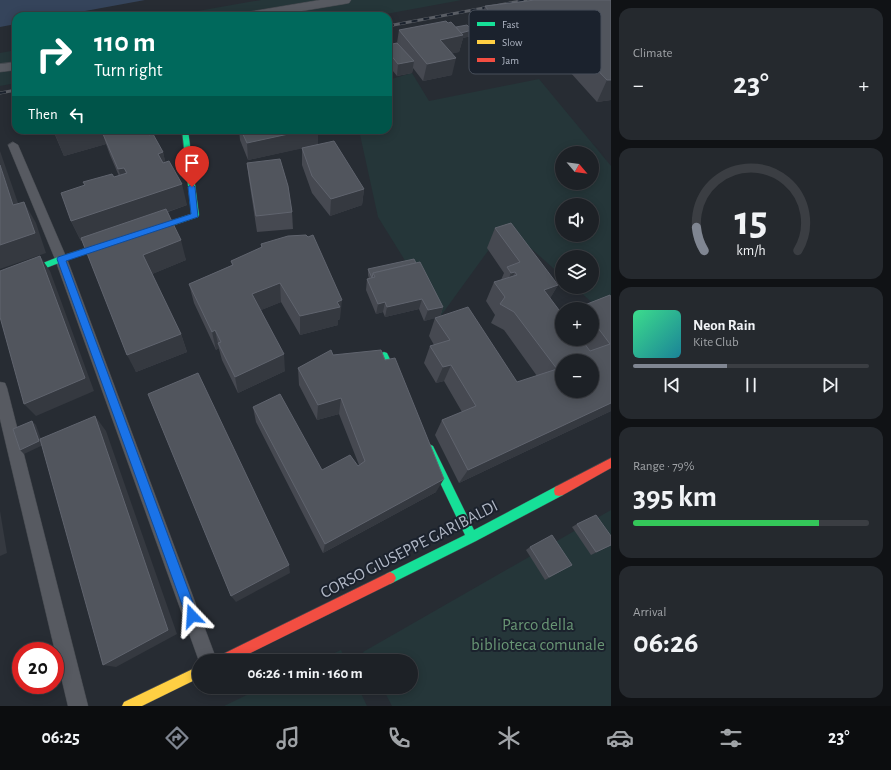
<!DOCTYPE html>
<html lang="en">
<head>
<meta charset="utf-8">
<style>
	:root { --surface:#1d2126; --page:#25292e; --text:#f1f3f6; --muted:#a0a3a7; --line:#3b3e43; --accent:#808692 }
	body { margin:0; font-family:"Alegreya Sans",sans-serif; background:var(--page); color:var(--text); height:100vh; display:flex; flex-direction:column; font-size:15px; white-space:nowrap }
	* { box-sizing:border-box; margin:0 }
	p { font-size:13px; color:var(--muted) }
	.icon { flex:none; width:22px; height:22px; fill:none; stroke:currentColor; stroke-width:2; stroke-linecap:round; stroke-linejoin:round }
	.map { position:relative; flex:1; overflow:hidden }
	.drawer { display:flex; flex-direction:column; gap:8px; padding:8px; background:#101215; width:280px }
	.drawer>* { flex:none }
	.hud { position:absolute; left:12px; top:12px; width:380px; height:122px; border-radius:12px; box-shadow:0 2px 10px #0003,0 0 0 1px var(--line); background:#00695c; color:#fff; overflow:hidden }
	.needle { width:26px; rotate:119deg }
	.buttons { position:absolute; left:555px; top:146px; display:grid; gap:8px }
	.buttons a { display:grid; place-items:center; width:44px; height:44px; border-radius:50%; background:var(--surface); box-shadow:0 2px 10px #0003,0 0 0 1px var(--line); font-size:20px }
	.speed { position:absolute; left:12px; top:642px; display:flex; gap:8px; font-size:20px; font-weight:700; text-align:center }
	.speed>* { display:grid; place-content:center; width:52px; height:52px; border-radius:50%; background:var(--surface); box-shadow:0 2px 10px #0003,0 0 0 1px var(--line); line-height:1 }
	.speed .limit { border:6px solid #d22; background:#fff; color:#111 }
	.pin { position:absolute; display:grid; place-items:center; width:34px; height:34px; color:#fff; margin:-41px -17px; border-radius:50% 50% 50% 0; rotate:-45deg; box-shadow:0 0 4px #0007 }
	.pin .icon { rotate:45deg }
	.me { position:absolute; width:44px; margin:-22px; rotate:340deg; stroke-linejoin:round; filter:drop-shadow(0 0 3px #0008) }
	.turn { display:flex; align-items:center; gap:14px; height:84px; padding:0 16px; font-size:18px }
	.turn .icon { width:52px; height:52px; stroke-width:2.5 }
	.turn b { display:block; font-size:28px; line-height:34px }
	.then { display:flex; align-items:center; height:38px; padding:0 16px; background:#0003; gap:8px; font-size:15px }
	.big { font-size:30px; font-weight:600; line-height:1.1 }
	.drawer .tile { flex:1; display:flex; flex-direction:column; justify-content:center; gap:6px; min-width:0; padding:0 14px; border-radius:12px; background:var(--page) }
	.drawer .dial { align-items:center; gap:0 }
	.dial svg { height:104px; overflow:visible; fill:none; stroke:var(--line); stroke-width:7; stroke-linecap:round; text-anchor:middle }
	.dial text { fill:var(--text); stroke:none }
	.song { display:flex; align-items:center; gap:12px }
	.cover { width:48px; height:48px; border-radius:6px; background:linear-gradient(135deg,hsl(150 70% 55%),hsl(190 70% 35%)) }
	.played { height:4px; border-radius:2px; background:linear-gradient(90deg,var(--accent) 40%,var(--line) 40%) }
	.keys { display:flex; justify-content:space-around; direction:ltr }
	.heat { display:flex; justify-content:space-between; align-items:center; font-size:22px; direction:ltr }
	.charge { height:6px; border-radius:3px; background:linear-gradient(90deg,#34c759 79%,var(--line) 0) }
	.trip { position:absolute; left:192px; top:654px; width:226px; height:40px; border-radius:20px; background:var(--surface); box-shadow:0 2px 10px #0003,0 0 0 1px var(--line); font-weight:600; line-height:40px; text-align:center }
	.menu { display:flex; height:64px; justify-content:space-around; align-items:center; background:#0c0d0f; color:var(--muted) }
	.menu .icon { width:28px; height:28px }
	.menu .active { color:var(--accent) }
	.menu b { font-size:18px; color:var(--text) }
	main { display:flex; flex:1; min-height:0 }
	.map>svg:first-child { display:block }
</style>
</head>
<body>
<main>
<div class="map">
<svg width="611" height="706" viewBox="0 0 611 706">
	<rect width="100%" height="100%" fill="#272c33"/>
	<g fill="#253639" fill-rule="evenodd">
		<polygon points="261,0 462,0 375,16 169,16"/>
		<polygon points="16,50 16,83 0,86 0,53"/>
		<path d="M412 73 429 101 539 79 611 166V320L575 287H592V257H562V276L506 226 440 317 378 217 359 130H388V80ZM562 153H592V183H562ZM562 205H592V235H562Z"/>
		<polygon points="611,510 611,706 392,706 382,687 411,687 411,661 368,661 363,652"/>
		<polygon points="341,650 346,661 317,661"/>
		<polygon points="263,687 358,687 367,706 224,706"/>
	</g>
	<polygon fill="#35445b" points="0,0 145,0 58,16 16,16 16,24 0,27"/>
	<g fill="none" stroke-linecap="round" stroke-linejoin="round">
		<defs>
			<g id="lane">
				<polygon points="13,142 18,145 67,259 217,661 199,661 55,259 8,145"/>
				<polygon points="0,382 5,383 7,388 88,706 68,706 0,419"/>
			</g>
			<g id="street">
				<polygon points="320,0 351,0 349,3 344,4 272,16 241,16 243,13 248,12"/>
				<polygon points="16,62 16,70 0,72 0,64"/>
			</g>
			<g id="fast">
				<polygon points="182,130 188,130 199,215 198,217 148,234 142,234 141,232 142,230 191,214"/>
				<polygon points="114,239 117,240 118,242 117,244 64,261 0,286 0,280 58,257"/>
				<polygon points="384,352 387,353 402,384 404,387 402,390 399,391 396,390 379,356 381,353"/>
				<polygon points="429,444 433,446 474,530 555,487 559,486 563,487 564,491 563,495 476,541 390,584 386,582 384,578 386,574 465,535 424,449 425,446"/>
			</g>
			<polygon id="slow" points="199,666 199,678 142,706 122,706 124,702"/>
			<g id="jam">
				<polygon points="611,458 611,468 563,495 559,496 555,495 554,491 555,487"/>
				<polygon points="390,572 394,574 396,578 394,582 234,661 215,661 217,657"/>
			</g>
		</defs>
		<use href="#lane" stroke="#44484e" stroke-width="1"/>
		<use href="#street" stroke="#44484e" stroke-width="1"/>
		<use href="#fast" stroke="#44484e" stroke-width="1"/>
		<use href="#slow" stroke="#44484e" stroke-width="1"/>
		<use href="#jam" stroke="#44484e" stroke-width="1"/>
		<use href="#lane" fill="#575a61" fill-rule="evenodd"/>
		<use href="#street" fill="#575a61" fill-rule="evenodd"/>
		<use href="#fast" fill="#16e098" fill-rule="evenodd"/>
		<use href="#slow" fill="#ffcf43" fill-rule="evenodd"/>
		<use href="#jam" fill="#f24e42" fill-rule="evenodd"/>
		<defs>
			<g id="rail">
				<polyline points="388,26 526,0"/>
				<polyline points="0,93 16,90"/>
			</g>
		</defs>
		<use href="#rail" stroke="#5a5e65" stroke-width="3"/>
		<use href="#rail" stroke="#1b222d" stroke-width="2" stroke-dasharray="6" stroke-linecap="butt"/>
	</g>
	<g fill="#464951">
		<polygon points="611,0 611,100 597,102 551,51 516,57 515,54 500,56 479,28 485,6"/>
		<polygon points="448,23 456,27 472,30 471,36 463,38 459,52 452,53 452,75 423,81 413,68 412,73 397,76 389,66 388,45 397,43 399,30"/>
		<polygon points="53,130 155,130 147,133 163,152 165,162 187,205 168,212 186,260 152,274 181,334 187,352 136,372 82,241 81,241 71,221 114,177 119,176 110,155 106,144 64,156"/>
		<polygon points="239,130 318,130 318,144 364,189 362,205 330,216 312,193 302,165 302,148 248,160 240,140"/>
		<polygon points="247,163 292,212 293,229 257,232 249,180"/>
		<polygon points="495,228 558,285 550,298 562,339 592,339 592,309 580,309 582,306 610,295 611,411 459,483 435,435 442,420 462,412 444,381 436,383 424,363 430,346 434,345 429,336 435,318 438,317 424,321 419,309 385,317 383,312 376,314 366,290 367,279 369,279 368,275 368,269 443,307 440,317 517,382 537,376 504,330 491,323 495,315 486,301 494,282 501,280 504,273 487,248"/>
		<polygon points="261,244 340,319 338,320 338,325 300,335 281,302 261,310 285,371 238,393 222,360 219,349 219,348 216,350 194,303 189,284 232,265 231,261 261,248"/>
		<polygon points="333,355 436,492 323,553 256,422 253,407 322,470 358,466 359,465 339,414 317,420 299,385 298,368"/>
		<polygon points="577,524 611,545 591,555 572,527"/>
		<polygon points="530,547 572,565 545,580 526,550"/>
	</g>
	<g fill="#353940">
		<polygon points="472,30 471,36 463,38 459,52 437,57 440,40 455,34"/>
		<polygon points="559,30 551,51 516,57 523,35"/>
		<polygon points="522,33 515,54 500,56 506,34"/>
		<polygon points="388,54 390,54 389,66 388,66"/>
		<polygon points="456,58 452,75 423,81 427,64"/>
		<polygon points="414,61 412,73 397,76 398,64"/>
		<polygon points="607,80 611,80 611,100 597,102"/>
		<polygon points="71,130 103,130 108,143 103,134 106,144 64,156 55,134"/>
		<polygon points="136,130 155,130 138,136"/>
		<polygon points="307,130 318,130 318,145 248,160 247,143"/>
		<polygon points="0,151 26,226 13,205 0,165"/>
		<polygon points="163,152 168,173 158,154"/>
		<polygon points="124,168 131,189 126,190 118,169"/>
		<polygon points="182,184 187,205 81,241 71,221"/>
		<polygon points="364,189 362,205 330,216 331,199"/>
		<polygon points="24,202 36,223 46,253 0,269 0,245"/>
		<polygon points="181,240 186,260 150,275 143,255"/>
		<polygon points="40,256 50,271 94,391 36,416 24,404"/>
		<polygon points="515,272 506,291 502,293 511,273"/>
		<polygon points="280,283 281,302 254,313 252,294"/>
		<polygon points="558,285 547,304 544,290"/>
		<polygon points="422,299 419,309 385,317 387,307"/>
		<polygon points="342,300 340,319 338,320 338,325 300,335 300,316"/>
		<polygon points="385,302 383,312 376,314 378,304"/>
		<polygon points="443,307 440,317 424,321 428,310"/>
		<polygon points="215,330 219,348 216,350 212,332"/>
		<polygon points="181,334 187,352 136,372 127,355"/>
		<polygon points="284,354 285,371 238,393 235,377"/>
		<polygon points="451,365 444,381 436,383 443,367"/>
		<polygon points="341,398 339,414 317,420 318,405"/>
		<polygon points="611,403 611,411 459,483 468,470"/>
		<polygon points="95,416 106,431 177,634 116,667 103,665"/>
		<polygon points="32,421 36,425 43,445 24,454 20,450"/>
		<polygon points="444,479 436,492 323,553 325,544"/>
		<polygon points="0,511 7,553 0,556"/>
		<polygon points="289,565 290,573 236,602 231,596"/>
	</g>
	<g fill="#51555d" stroke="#60646e" fill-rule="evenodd">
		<polygon points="535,0 611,0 611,80 607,80 559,30 523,35 522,33 506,34 485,6"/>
		<polygon points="446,21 448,23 451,22 463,35 440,40 456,58 427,64 399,30"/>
		<polygon points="467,25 472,30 461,33 456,27"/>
		<polygon points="397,43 414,61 398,64 390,54 388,54 388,45"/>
		<polygon points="53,130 71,130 55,134"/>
		<polygon points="105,130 145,130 149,135 153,134 163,152 158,154 163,163 169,161 182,184 71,221 61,193 85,185 83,182 112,174 114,177 127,173 124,168 118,169 103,134 106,133"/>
		<polygon points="241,130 307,130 247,143"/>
		<polygon points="334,141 364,189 331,199 312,176 302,148"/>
		<polygon points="280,159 288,186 292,212 256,216 247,163"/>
		<polygon points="0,165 13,205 24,202 35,233 0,245"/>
		<polygon points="166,209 181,240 143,255 181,334 127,355 81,238"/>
		<path d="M511 223 558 285 544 290 562 314V339H581L590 351 610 344 592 320V309H584L582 306 610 295 611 297V403L468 470 442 420 476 406 451 365 443 367 430 346 450 340 435 318 468 307 517 382 557 369 514 312 500 304 505 297 494 282 517 275 515 272 511 273 507 267 520 262 495 228ZM562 361H592V391H562Z"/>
		<polygon points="306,235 308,237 313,235 342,300 337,302 340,307 300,316 280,283 252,294 284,354 235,377 218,343 221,342 215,330 212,332 189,284 233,265 231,261 262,247 261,244 288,236"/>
		<polygon points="40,256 85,378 24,404 0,317 0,271"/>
		<polygon points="414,259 416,263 373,273 372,278 368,269"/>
		<polygon points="420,262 443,307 428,310 422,299 387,307 385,302 378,304 367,279 375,277 373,273"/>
		<polygon points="331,350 333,355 381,350 385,360 395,358 444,479 325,544 253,407 280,394 322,470 350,455 358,466 365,461 341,398 318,405 298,368"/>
		<polygon points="198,373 289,565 231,596 148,394"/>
		<polygon points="95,416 168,630 103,665 40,439"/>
		<polygon points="32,421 39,441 20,450 13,429"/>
		<polygon points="596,515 611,536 611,545 596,552 577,524"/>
		<polygon points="552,535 572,565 549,577 530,547"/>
	</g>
	<polygon fill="#1a73e8" stroke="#114b97" points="192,184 195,187 198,217 66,261 198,616 196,621 192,622 188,621 186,616 57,259 58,257 191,214 188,187"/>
	<g text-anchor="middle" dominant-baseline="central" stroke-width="4" stroke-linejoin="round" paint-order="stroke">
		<g font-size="17" fill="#b0b7c5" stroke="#1b222d">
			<text transform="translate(409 549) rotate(-27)">CORSO GIUSEPPE GARIBALDI</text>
		</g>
		<g font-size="17" fill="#689574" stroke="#1b222d">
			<text x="538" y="624">Parco della<tspan x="538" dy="20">biblioteca comunale</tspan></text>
		</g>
	</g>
	<rect x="469" y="10" width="132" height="64" rx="6" fill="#1b222d" stroke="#484f5b" stroke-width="1"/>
	<rect x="477" y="22" width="18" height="4" fill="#16e098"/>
	<rect x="477" y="40" width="18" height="4" fill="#ffcf43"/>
	<rect x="477" y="58" width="18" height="4" fill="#f24e42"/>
	<g font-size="11" fill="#b0b7c5">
		<text x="502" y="28">Fast</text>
		<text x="502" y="46">Slow</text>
		<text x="502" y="64">Jam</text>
	</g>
</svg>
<div class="buttons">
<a><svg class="needle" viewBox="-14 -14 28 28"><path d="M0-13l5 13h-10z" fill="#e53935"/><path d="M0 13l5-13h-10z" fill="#a0a3a7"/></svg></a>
<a><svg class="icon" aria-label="sound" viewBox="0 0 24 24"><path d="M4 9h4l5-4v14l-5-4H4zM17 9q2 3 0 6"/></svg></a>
<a><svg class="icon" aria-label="layers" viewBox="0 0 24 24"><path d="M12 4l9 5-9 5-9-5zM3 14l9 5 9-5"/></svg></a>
<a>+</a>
<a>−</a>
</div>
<div class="speed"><div class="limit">20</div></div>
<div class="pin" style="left:192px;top:187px;background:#d93025"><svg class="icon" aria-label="arrive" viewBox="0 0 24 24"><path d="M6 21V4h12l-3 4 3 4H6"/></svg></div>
<svg class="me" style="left:192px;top:616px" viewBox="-20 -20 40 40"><path d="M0-17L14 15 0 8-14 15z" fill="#1a73e8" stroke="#fff" stroke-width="4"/></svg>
<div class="trip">06:26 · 1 min · 160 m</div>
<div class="hud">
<div class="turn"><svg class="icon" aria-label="right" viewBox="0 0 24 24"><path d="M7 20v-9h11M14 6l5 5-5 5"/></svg><div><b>110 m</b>Turn right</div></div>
<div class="then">Then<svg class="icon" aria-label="left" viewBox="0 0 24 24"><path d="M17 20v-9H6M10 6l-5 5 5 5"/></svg></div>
</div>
</div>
<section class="drawer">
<div class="tile"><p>Climate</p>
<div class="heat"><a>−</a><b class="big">23°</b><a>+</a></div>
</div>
<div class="tile dial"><svg viewBox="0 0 100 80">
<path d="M14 69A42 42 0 1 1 86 69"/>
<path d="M14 69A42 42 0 0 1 8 51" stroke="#808692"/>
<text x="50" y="56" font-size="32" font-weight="700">15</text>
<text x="50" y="72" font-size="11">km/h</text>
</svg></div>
<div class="tile">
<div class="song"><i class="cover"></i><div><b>Neon Rain</b><p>Kite Club</p></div></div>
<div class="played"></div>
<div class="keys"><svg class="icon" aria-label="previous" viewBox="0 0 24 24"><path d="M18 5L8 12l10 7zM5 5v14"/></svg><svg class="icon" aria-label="pause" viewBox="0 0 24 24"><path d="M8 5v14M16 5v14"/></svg><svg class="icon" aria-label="next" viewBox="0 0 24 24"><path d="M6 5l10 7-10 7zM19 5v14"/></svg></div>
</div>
<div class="tile"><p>Range · 79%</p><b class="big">395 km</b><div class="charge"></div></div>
<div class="tile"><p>Arrival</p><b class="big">06:26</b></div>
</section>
</main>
<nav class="menu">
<b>06:25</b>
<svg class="icon active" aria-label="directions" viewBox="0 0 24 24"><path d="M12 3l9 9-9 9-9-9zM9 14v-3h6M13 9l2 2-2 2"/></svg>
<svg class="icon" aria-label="music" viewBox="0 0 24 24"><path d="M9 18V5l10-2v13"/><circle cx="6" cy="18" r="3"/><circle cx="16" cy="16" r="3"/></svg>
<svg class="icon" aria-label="phone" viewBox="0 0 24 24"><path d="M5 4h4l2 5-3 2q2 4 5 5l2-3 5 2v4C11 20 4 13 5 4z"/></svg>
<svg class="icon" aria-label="climate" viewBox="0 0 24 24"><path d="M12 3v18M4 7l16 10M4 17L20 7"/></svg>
<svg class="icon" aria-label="car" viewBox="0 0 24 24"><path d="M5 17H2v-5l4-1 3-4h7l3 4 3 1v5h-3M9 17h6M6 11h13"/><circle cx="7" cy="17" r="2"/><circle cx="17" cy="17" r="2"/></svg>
<svg class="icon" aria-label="filters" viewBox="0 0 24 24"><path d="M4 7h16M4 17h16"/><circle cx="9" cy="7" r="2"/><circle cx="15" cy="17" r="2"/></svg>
<b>23°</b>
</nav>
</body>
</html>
